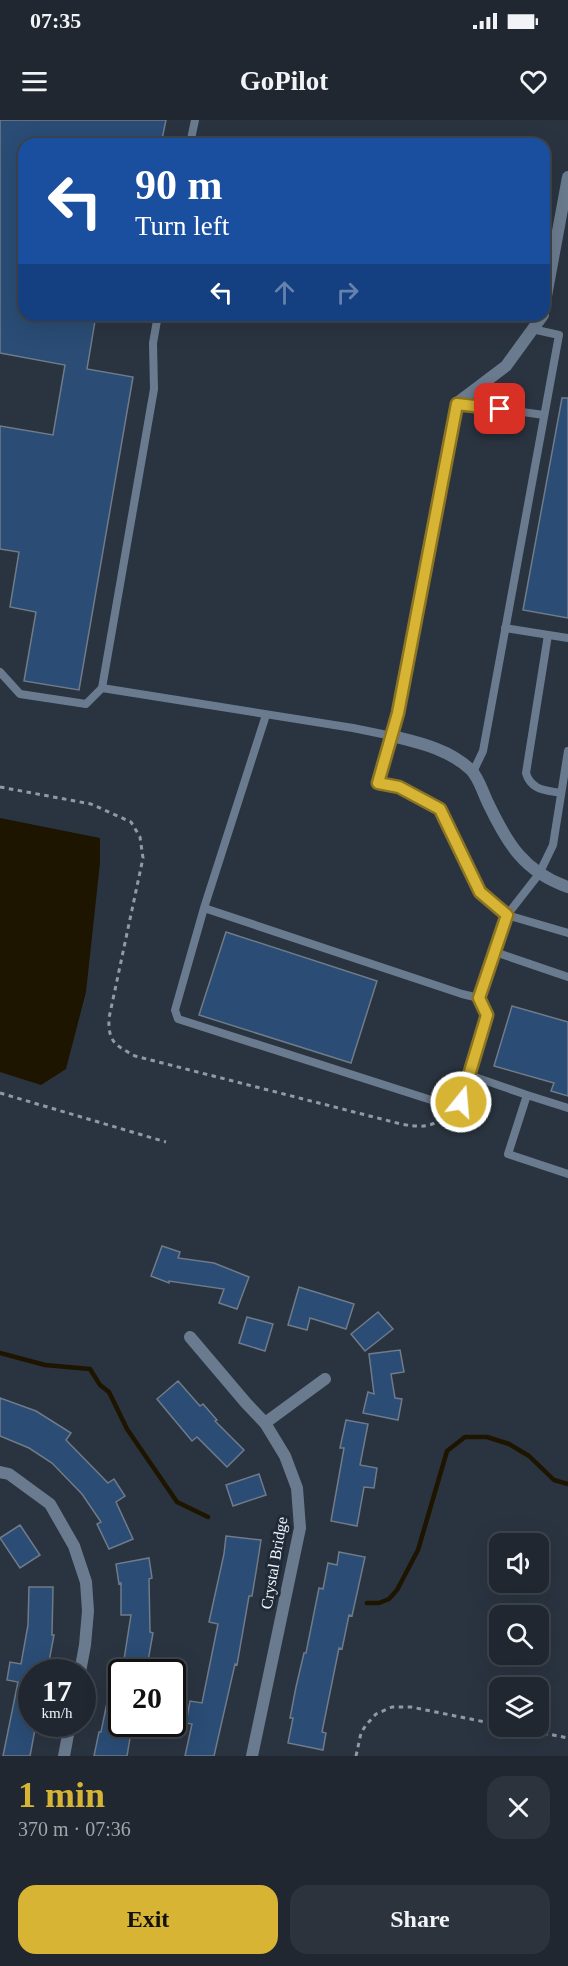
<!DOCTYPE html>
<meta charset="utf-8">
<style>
body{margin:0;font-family:"Times New Roman",serif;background:#2d333c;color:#f1f3f6;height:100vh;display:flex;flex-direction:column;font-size:22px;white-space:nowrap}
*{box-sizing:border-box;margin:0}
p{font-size:20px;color:#a2a5ab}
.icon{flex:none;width:33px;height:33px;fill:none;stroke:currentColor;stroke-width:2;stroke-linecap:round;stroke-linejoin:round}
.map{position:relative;height:1636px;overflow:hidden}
.sheet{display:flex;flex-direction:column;background:#202730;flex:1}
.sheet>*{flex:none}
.top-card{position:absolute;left:18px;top:18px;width:532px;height:183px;border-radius:18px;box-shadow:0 6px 24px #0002,0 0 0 2px #3d444c;background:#1a4fa0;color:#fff;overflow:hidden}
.controls{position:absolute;left:489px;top:1413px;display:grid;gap:12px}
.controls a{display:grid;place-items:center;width:60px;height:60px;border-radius:12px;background:#202730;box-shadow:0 6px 24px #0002,0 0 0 2px #3d444c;font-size:30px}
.speed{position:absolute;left:18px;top:1539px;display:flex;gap:12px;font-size:30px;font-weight:700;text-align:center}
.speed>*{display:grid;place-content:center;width:78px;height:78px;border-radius:50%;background:#202730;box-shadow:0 6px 24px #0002,0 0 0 2px #3d444c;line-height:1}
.speed small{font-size:15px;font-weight:400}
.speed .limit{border:3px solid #111;border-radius:9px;background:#fff;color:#111}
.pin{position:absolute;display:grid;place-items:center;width:51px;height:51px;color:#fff;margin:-26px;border-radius:12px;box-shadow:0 3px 9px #0006}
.me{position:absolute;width:66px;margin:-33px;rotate:17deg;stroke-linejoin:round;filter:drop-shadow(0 0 4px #0008)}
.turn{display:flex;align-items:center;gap:21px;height:126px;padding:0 18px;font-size:27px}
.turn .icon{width:78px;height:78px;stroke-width:2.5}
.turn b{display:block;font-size:42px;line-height:51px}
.lanes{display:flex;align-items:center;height:57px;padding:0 18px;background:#0003;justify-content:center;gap:30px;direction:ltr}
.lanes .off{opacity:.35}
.round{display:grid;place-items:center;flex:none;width:63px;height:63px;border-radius:18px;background:#2d333c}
.headline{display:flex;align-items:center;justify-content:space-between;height:102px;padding:0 18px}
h1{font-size:36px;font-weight:700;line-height:45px;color:#d7b434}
.cta{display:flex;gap:12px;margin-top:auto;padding:12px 18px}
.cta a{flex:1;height:69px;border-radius:18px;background:#d7b434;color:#111;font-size:24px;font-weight:700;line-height:69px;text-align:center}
.cta a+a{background:#2d333c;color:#f1f3f6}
.status{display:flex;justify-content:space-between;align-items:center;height:42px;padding:0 30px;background:#202730;direction:ltr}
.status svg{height:16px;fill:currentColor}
header{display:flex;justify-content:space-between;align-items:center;height:78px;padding:0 18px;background:#202730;font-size:27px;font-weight:700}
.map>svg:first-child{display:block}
.water{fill:#1e1500}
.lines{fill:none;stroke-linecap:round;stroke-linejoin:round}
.stream{stroke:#1e1500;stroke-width:4.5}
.building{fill:#2a4c75;stroke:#707b89;stroke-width:1.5}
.path{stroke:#9299a3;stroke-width:3;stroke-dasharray:4.5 4.5;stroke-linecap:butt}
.lane{stroke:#6b7b8f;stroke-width:8}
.street{stroke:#6b7b8f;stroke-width:12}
.route-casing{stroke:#8c7522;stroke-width:15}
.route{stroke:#d7b434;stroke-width:10}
.labels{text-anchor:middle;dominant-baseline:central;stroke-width:6;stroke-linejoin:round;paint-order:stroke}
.street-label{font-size:16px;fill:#eff5fd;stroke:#202a36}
</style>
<div class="status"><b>07:35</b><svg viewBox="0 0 49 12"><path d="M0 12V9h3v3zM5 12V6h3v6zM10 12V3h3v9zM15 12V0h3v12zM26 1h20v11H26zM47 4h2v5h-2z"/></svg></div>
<header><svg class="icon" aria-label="menu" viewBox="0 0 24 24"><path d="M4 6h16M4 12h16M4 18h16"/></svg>GoPilot<svg class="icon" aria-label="heart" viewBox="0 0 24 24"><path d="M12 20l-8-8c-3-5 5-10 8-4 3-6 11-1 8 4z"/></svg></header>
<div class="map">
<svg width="568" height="1636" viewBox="0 0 568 1636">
<rect width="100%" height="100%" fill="#2a3440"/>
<path class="water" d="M0 698 100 718V743L86 872 66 949 41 965 0 952Z"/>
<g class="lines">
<path class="stream" d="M0 1233 45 1245 90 1249 100 1265 109 1272 127 1309 177 1382 208 1397
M367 1483H379L389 1479 397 1470 418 1430 447 1331 465 1317H487L509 1324 529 1336 554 1360 568 1364"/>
</g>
<path class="building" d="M0 0H166L161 24H24V195H96L87 249 133 257 79 570 24 561 36 492 10 487 19 432 0 429V306L53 315 65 245 0 233Z
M562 278H568V498L523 490Z
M226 812 377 861 351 943 199 895Z
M512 886 568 902V976L551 971 554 963 494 946Z
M162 1126 180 1132 178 1138 214 1143 249 1157 237 1189 219 1183 224 1169 169 1161V1163L151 1156Z
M299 1167 354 1184 346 1209 310 1198 307 1210 288 1205Z
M378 1192 393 1209 365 1231 351 1214Z
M247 1197 273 1204 265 1231 239 1223Z
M400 1230 404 1252 391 1254 395 1278 402 1279 398 1300 363 1293 368 1272 374 1274 369 1234Z
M178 1261 200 1286 203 1284 217 1300 215 1301 244 1330 227 1347 197 1317 192 1321 157 1279Z
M0 1278 36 1291 71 1313 66 1320 108 1363 114 1359 125 1376 116 1382 133 1419 109 1429 97 1404 101 1402 82 1374 52 1343 29 1328 0 1316Z
M346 1300 368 1304 360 1345 377 1348 374 1368 364 1367 357 1406 331 1401 344 1328H340Z
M259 1354 266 1375 233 1386 226 1365Z
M20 1405 40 1435 20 1448 0 1418Z
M226 1416 261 1420 257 1446 252 1476H249L237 1545 235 1544 214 1636H185L192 1604 186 1603 190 1581 202 1583 218 1504 209 1502 224 1434Z
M339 1432 365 1437 352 1496 349 1495 342 1529 339 1528 322 1612 326 1613 323 1630 288 1623 293 1598H290L296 1567 304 1533H306L319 1468 323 1469 328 1443 337 1445Z
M149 1438 152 1458 149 1459 150 1512 153 1513 148 1541 140 1539 137 1552H122V1604H129L126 1617 130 1618 127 1636H94L99 1612H101L116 1539H122V1552L131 1495H121V1463L119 1464 116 1444Z
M29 1467H53L52 1515H54L47 1552H32V1604H36L30 1636H3L18 1562 7 1560 10 1542 21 1544 28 1505Z"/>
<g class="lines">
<path class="path" d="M0 667 91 684 131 702 140 717 143 738 109 898C108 922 115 925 135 936L401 1004C419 1007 432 1009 445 995
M0 973 166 1022
M508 1606 568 1618
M356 1636 361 1613 366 1605 376 1594 392 1587H411L500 1605"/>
<path class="lane" d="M190 24 195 0
M158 195 153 223 154 269 102 568 353 608 392 616 378 663 399 667 440 689 480 772 507 795 479 878 462 874 204 788 266 595
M457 283 544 295
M505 508 568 518
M548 515 526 653C531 670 545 670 560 673
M0 552 20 574 86 584 102 568
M568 631 553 725 539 754 507 795 568 813
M473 652 483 631 559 215 532 209
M204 788 175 890 178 899 450 986 461 982 487 895 479 878
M495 832 568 857
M469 955 527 975 508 1034 568 1054
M527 975 568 988"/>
<path class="street" d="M544 187 568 57
M543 195 506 246 457 283 398 593 392 616C420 623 449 629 471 650 479 658 483 673 488 683 507 723 524 752 568 767
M190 1217 246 1283 265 1303 285 1336 297 1368 300 1408 252 1636
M265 1303 325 1259
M0 1352 9 1354 50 1384 74 1426 86 1462 88 1491 85 1525 80 1552
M64 1636 70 1604"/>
</g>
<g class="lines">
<g class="route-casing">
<path id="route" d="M461 982 487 895 479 878 507 795 480 772 440 689 399 667 378 663 398 593 457 284 500 289"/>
</g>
<use href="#route" class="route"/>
</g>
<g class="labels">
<g class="street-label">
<text transform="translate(274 1443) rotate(-80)">Crystal Bridge</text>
</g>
</g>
</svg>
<div class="controls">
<a><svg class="icon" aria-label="sound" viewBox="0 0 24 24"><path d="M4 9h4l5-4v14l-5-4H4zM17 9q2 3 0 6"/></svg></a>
<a><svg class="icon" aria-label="search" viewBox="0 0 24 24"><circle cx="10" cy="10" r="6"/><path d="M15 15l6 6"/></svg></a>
<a><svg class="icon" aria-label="layers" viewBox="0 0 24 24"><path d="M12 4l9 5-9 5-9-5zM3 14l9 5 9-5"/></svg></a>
</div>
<div class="speed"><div>17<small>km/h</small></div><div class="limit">20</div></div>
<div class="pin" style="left:500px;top:289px;background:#d93025"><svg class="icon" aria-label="arrive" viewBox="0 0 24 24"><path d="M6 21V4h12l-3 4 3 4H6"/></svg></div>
<svg class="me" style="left:461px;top:982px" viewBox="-20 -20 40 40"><circle r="17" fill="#d7b434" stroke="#fff" stroke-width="3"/><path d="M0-11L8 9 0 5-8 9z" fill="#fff"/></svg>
<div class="top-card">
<div class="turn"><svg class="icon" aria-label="left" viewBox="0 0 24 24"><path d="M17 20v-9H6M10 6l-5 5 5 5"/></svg><div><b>90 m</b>Turn left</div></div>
<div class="lanes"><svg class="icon" aria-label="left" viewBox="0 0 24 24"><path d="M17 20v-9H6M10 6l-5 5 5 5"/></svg><svg class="icon off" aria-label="ahead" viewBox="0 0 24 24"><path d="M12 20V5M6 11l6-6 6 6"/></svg><svg class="icon off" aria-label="right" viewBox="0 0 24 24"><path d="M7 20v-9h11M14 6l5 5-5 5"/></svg></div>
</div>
</div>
<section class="sheet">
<div class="headline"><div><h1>1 min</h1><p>370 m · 07:36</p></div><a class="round"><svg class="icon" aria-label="close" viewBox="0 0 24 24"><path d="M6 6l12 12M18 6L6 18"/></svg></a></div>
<div class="cta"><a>Exit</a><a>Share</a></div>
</section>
